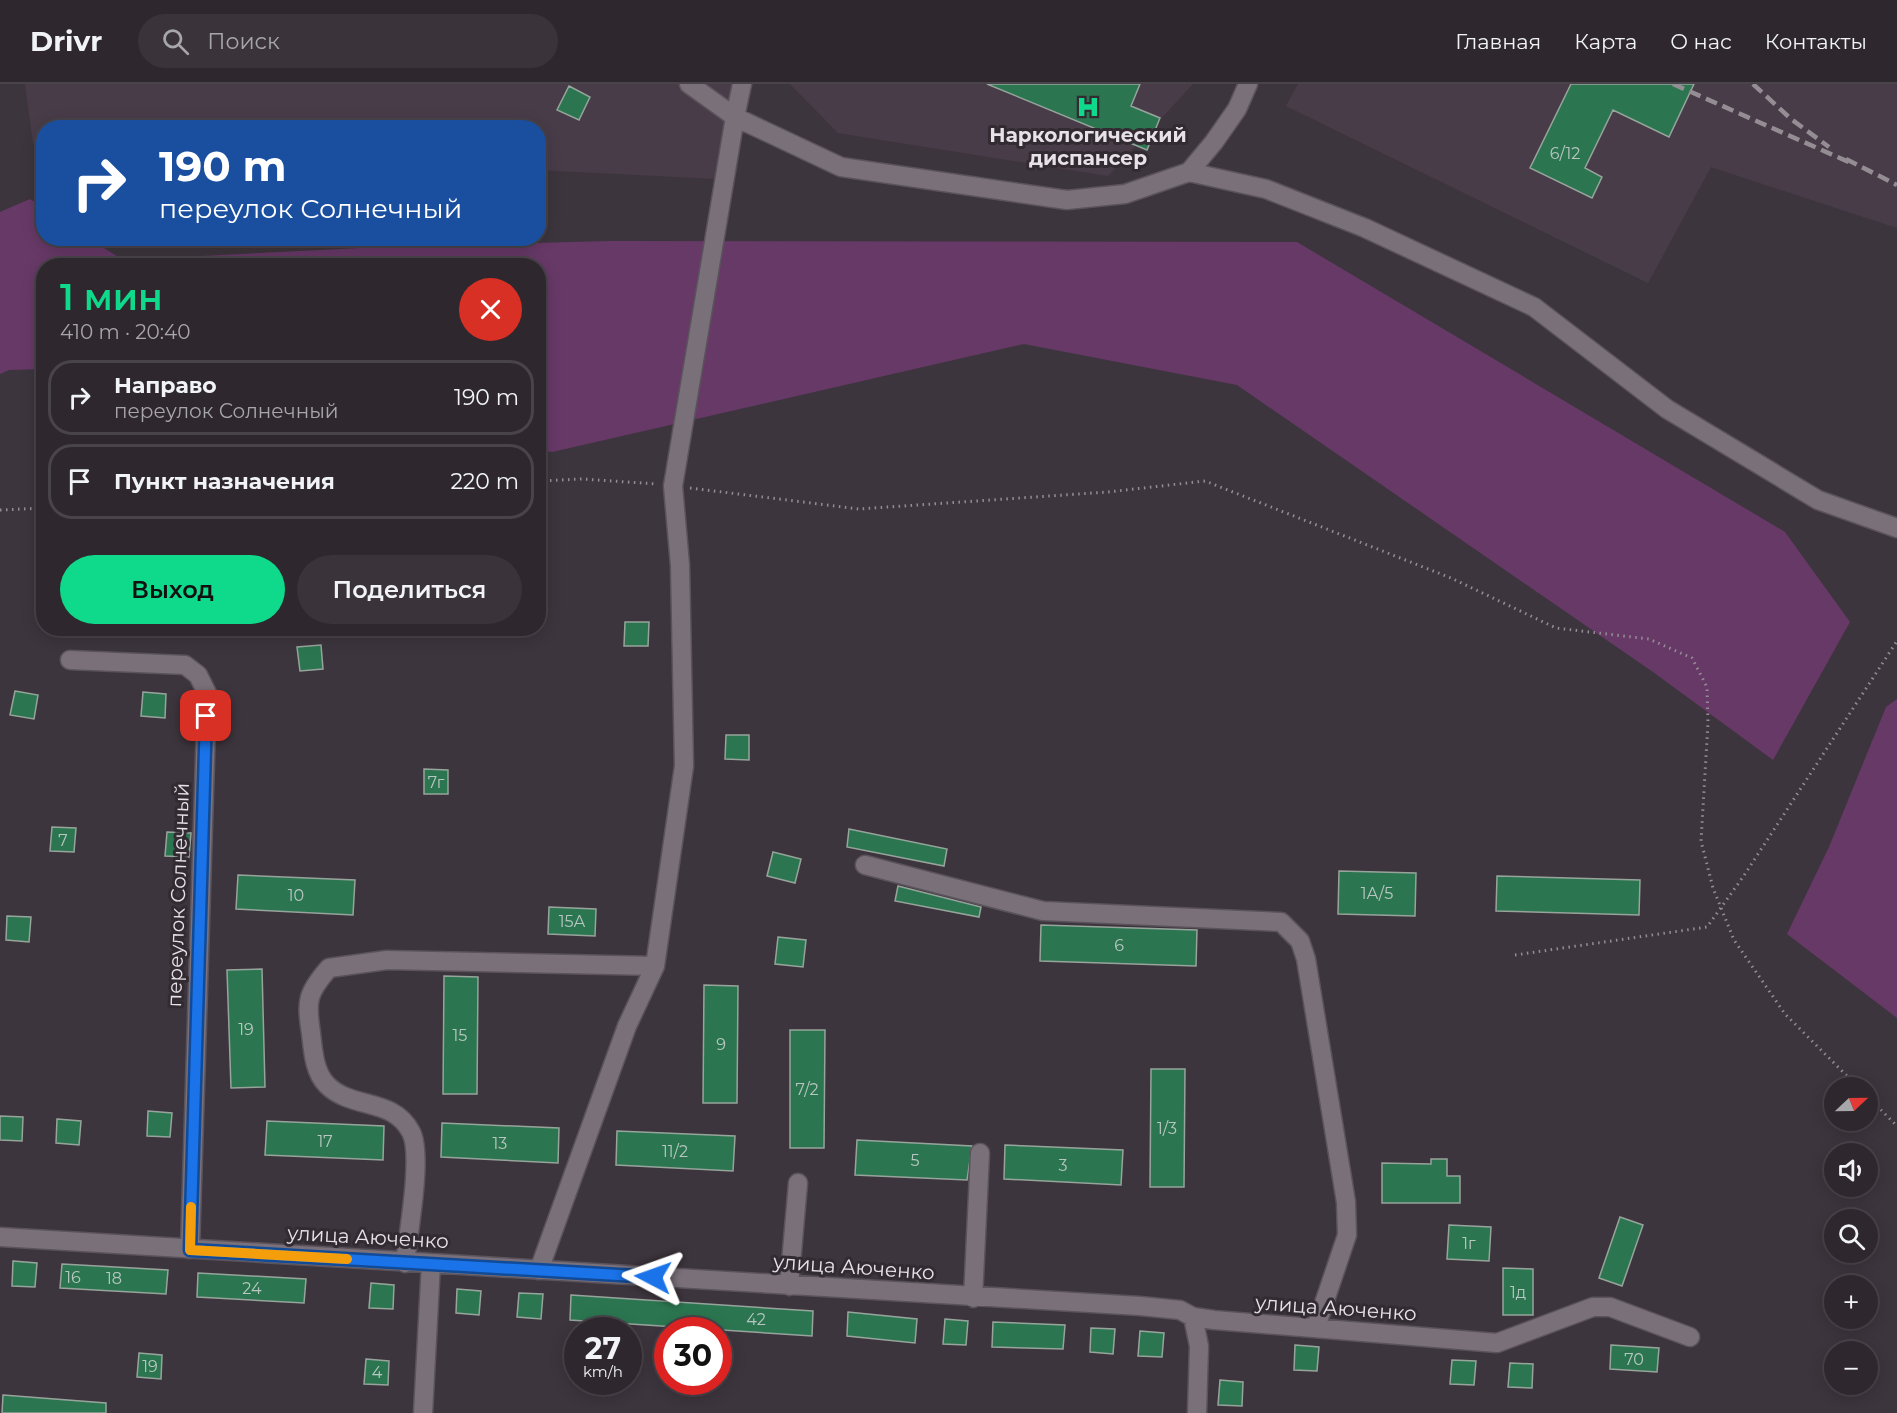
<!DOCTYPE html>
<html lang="ru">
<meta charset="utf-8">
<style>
body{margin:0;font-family:Montserrat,sans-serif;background:#3a343a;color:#f1f3f6;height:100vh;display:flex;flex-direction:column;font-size:22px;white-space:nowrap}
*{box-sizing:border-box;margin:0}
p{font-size:20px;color:#a7a6aa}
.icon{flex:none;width:33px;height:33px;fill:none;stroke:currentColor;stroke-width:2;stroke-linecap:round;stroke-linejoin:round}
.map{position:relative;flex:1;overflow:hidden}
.panel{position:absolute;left:36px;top:174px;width:510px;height:378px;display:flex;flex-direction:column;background:#2e282e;border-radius:24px;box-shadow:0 3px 15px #0003,0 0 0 2px #49444a}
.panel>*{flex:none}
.guide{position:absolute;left:36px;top:36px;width:510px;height:126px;border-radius:24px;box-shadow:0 3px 15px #0003,0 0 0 2px #49444a;background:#1a4fa0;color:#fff;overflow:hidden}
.needle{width:39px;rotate:68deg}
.buttons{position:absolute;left:1824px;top:993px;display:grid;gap:12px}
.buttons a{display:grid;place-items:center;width:54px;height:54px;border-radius:50%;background:#2e282e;box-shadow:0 3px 15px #0003,0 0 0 2px #49444a;font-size:30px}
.speed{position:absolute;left:564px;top:1233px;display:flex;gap:12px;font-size:30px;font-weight:700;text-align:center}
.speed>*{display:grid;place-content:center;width:78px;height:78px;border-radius:50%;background:#2e282e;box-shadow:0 3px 15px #0003,0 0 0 2px #49444a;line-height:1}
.speed small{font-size:15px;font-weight:400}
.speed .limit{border:9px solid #d22;background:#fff;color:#111}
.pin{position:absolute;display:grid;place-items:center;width:51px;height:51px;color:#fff;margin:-26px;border-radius:12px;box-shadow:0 3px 9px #0006}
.me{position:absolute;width:66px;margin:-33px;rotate:274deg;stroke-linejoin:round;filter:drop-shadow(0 0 4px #0008)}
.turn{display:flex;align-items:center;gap:21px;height:126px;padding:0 24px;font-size:27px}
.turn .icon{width:78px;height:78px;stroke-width:2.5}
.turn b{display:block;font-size:42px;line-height:51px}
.round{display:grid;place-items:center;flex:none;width:63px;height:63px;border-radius:32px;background:#3a343a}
.headline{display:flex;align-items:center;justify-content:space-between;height:102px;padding:0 24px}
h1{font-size:36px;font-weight:600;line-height:45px;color:#0fd98a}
.button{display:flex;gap:12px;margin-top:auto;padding:12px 24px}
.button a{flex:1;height:69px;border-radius:36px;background:#0fd98a;color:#111;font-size:24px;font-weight:600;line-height:69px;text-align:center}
.button a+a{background:#3a343a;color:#f1f3f6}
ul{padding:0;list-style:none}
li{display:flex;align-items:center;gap:18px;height:75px;margin:0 12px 9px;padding:0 12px;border:3px solid #49444a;border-radius:24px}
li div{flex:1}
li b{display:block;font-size:22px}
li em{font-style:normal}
header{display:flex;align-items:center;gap:36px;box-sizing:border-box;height:84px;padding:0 30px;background:#2e282e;border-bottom:2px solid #49444a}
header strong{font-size:28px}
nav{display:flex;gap:33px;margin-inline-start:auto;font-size:21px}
.search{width:420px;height:54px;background:#3a343a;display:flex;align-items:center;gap:15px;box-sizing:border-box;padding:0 21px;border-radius:33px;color:#a7a6aa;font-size:22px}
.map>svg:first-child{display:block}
.built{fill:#493c49}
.green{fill:#673967}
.building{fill:#2b7650;stroke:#97a49c;stroke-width:1.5}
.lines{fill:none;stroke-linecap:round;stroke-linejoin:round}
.minor-casing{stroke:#5b535b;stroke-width:21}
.path{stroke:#948d94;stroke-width:3;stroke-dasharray:1.5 4.5;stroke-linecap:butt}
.minor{stroke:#7a707a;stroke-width:18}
.rail{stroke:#948e94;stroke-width:4.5;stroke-dasharray:12 6;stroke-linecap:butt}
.route-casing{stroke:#114b97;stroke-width:15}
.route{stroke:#1a73e8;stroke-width:10}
.slow{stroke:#f59e0b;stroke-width:10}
.labels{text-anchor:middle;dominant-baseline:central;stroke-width:6;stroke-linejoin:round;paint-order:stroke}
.number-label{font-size:16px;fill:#b8c7c1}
.poi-label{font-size:20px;font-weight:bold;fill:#e7e2e7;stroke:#332b32}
.street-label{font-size:20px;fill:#e7e2e7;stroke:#332b32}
</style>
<header>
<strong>Drivr</strong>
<div class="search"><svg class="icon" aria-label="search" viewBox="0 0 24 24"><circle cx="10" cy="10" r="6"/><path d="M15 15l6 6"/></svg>Поиск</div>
<nav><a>Главная</a><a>Карта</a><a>О нас</a><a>Контакты</a></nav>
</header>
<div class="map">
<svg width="1897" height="1329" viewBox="0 0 1897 1329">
<rect width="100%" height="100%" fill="#3d353d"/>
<path class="built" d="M25 0H739L717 95 539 86 538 44H44L43 59H33Z
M790 0H1193L1108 92 838 49Z
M1298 0H1897V144L1711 83 1648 199 1286 22Z"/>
<path class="green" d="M30 115 43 124 44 154 90 155 123 176 360 164 610 157 1297 158 1785 448 1850 538 1773 676 1653 588 1237 301 1024 260 552 368 539 366 538 182H44L43 285 9 286 0 290V128Z
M1897 615V934L1787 850 1829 763 1886 623Z"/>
<path class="building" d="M987 0H1140L1131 22 1160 34 1147 66Z
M1571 0H1694L1669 53 1613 26 1585 84 1602 93 1592 114 1530 84Z
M569 2 590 13 579 36 557 26Z
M625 538H649L648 562H624Z
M321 561 323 585 300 587 297 563Z
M15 607 38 611 34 635 10 631Z
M143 608 166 610 165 634 141 632Z
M726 651H749V676L725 675Z
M424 685 448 686V710H424Z
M52 743 76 744 74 768 50 767Z
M849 745 947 765 944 782 847 763Z
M167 748 191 749 189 773 165 772Z
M773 768 801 775 795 799 767 792Z
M1339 787 1416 789 1415 832 1338 830Z
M238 791 355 796 353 831 236 825Z
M1497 792 1640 796 1639 831 1496 827Z
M898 802 981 823 979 833 895 817Z
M549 823 596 825 595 852 548 850Z
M7 832 31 833 29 858 6 856Z
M1041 841 1197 846 1196 882 1040 877Z
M778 853 806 856 803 883 775 880Z
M262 885 265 1003 231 1004 227 886Z
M444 892 478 893 477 1010H443Z
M704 901 738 902 737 1019H703Z
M790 946H825L824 1064H790Z
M1151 985H1185L1184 1103H1150Z
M148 1027 172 1029 170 1053 147 1052Z
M0 1032 23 1033 22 1057 0 1056Z
M57 1035 81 1037 79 1061 56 1059Z
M267 1037 384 1042 383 1076 265 1071Z
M442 1039 559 1044 558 1079 441 1073Z
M617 1047 735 1052 733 1087 616 1081Z
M857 1056 972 1062 967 1096 855 1091Z
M1005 1061 1123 1066 1121 1101 1004 1095Z
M1431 1075H1447V1092H1460V1119H1382V1079L1431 1080Z
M1620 1133 1643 1141 1622 1202 1599 1194Z
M1449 1141 1491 1143 1489 1177 1447 1175Z
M13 1177 37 1179 35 1203 12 1202Z
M62 1180 168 1186 166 1210 60 1204Z
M1503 1184 1533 1185V1231H1503Z
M198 1189 306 1195 304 1219 197 1213Z
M371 1199 394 1201 393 1225 369 1224Z
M457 1205 481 1207 479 1231 456 1229Z
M519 1209 543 1210 541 1235 517 1233Z
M571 1211 813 1227 812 1252 570 1236Z
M848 1228 917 1235 915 1259 847 1252Z
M945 1235 968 1237 966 1261 943 1260Z
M993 1238 1065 1241 1063 1265 992 1263Z
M1091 1244 1115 1245 1113 1270 1090 1268Z
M1140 1247 1164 1249 1162 1273 1138 1272Z
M1295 1261 1319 1263 1317 1287 1294 1286Z
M1611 1261 1659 1264 1657 1288 1610 1285Z
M139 1269 162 1271 161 1295 137 1293Z
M366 1275 389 1277 388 1301 364 1300Z
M1452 1276 1476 1277 1474 1301 1450 1300Z
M1510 1279 1533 1280 1532 1304 1508 1303Z
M1220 1296 1243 1298 1242 1322 1218 1321Z
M3 1311 106 1319V1329H2Z"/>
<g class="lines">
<g class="minor-casing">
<path id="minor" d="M742 0 735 33 841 83 1067 116 1125 110 1189 88 1214 58 1237 25 1248 0
M1189 88 1266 105 1365 144 1534 223 1667 325 1818 416 1897 444
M70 576 185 581 198 591 207 609 190 1165
M865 781 1043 827 1281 838 1300 857 1306 875 1346 1118 1347 1151 1316 1243
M0 1153 1140 1222 1180 1226 1193 1233 1214 1236 1497 1259 1593 1223H1610L1690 1253
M405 1179C408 1150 423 1071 411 1048 393 1013 352 1026 327 1001 314 988 313 966 311 949 306 917 307 909 329 884L387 876 655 882
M539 1186 627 942 655 882 684 682 680 481 673 402 735 33 689 0
M789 1202 798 1099
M973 1214 980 1069
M1193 1233 1199 1262 1197 1329
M423 1329 431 1179"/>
</g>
<path class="path" d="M538 397 582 395 657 400
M690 404 859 425 1108 408 1205 397 1451 494 1556 544 1649 555 1692 574 1707 603 1708 639 1701 757 1713 804 1734 856 1785 930 1859 1004
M0 426 44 424
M1515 871 1707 843 1743 793 1897 557
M1868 1013 1897 1042"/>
<use href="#minor" class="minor"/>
<path class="rail" d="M1673 0 1851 79
M1753 0 1791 35 1829 63
M1846 75 1897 101"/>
</g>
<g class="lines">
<g class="route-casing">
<path id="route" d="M206 632 190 1166 653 1193"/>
</g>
<use href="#route" class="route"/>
<path class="slow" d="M191 1123 190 1166 347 1175"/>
</g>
<defs>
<g id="hospital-bare" transform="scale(1.8)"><path d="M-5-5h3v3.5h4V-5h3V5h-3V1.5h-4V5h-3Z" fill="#0fd98a" stroke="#332b32" stroke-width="2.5" paint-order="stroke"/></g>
</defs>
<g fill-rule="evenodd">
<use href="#hospital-bare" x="1088" y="23"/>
</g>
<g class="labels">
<g class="number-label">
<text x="1565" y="69">6/12</text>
<text x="436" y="698">7г</text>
<text x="63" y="756">7</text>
<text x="1377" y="809">1А/5</text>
<text x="296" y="811">10</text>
<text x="572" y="837">15А</text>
<text x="1119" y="861">6</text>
<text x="246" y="945">19</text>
<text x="460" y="951">15</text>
<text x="721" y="960">9</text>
<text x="807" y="1005">7/2</text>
<text x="1167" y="1044">1/3</text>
<text x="325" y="1057">17</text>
<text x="500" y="1059">13</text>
<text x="675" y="1067">11/2</text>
<text x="915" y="1076">5</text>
<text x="1063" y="1081">3</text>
<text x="1469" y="1159">1г</text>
<text x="73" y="1193">16</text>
<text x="114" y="1194">18</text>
<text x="252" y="1204">24</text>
<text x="1518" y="1208">1д</text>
<text x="756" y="1235">42</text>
<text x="1634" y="1275">70</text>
<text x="150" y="1282">19</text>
<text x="377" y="1288">4</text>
</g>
<g class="poi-label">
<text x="1088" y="51">Наркологический<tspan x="1088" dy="23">диспансер</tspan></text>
</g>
<g class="street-label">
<text transform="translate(178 811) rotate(-88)">переулок Солнечный</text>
<text transform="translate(368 1153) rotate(3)">улица Аюченко</text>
<text transform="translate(854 1183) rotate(4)">улица Аюченко</text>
<text transform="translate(1336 1224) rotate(4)">улица Аюченко</text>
</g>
</g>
</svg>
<div class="buttons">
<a><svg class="needle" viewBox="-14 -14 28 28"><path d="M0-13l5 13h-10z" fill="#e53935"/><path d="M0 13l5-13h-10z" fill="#a7a6aa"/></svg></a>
<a><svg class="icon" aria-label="sound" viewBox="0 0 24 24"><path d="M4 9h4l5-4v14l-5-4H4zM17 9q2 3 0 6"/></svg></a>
<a><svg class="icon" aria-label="search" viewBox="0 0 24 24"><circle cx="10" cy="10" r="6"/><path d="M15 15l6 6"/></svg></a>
<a>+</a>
<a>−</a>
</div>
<div class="speed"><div>27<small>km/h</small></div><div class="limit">30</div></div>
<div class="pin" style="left:206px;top:632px;background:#d93025"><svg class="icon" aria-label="arrive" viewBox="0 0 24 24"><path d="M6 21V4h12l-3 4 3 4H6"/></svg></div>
<svg class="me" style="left:653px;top:1193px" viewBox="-20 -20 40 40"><path d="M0-17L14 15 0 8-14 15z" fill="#1a73e8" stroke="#fff" stroke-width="4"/></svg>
<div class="guide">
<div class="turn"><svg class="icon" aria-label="right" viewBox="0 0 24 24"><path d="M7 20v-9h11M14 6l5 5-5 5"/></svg><div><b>190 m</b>переулок Солнечный</div></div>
</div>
<section class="panel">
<div class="headline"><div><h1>1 мин</h1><p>410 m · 20:40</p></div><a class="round" style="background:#d93025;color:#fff"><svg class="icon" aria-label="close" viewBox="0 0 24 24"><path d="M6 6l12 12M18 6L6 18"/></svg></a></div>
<ul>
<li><svg class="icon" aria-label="right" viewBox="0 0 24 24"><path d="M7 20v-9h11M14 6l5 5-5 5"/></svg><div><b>Направо</b><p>переулок Солнечный</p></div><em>190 m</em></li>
<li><svg class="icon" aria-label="arrive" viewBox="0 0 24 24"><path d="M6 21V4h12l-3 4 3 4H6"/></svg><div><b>Пункт назначения</b></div><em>220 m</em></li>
</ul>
<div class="button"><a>Выход</a><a>Поделиться</a></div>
</section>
</div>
